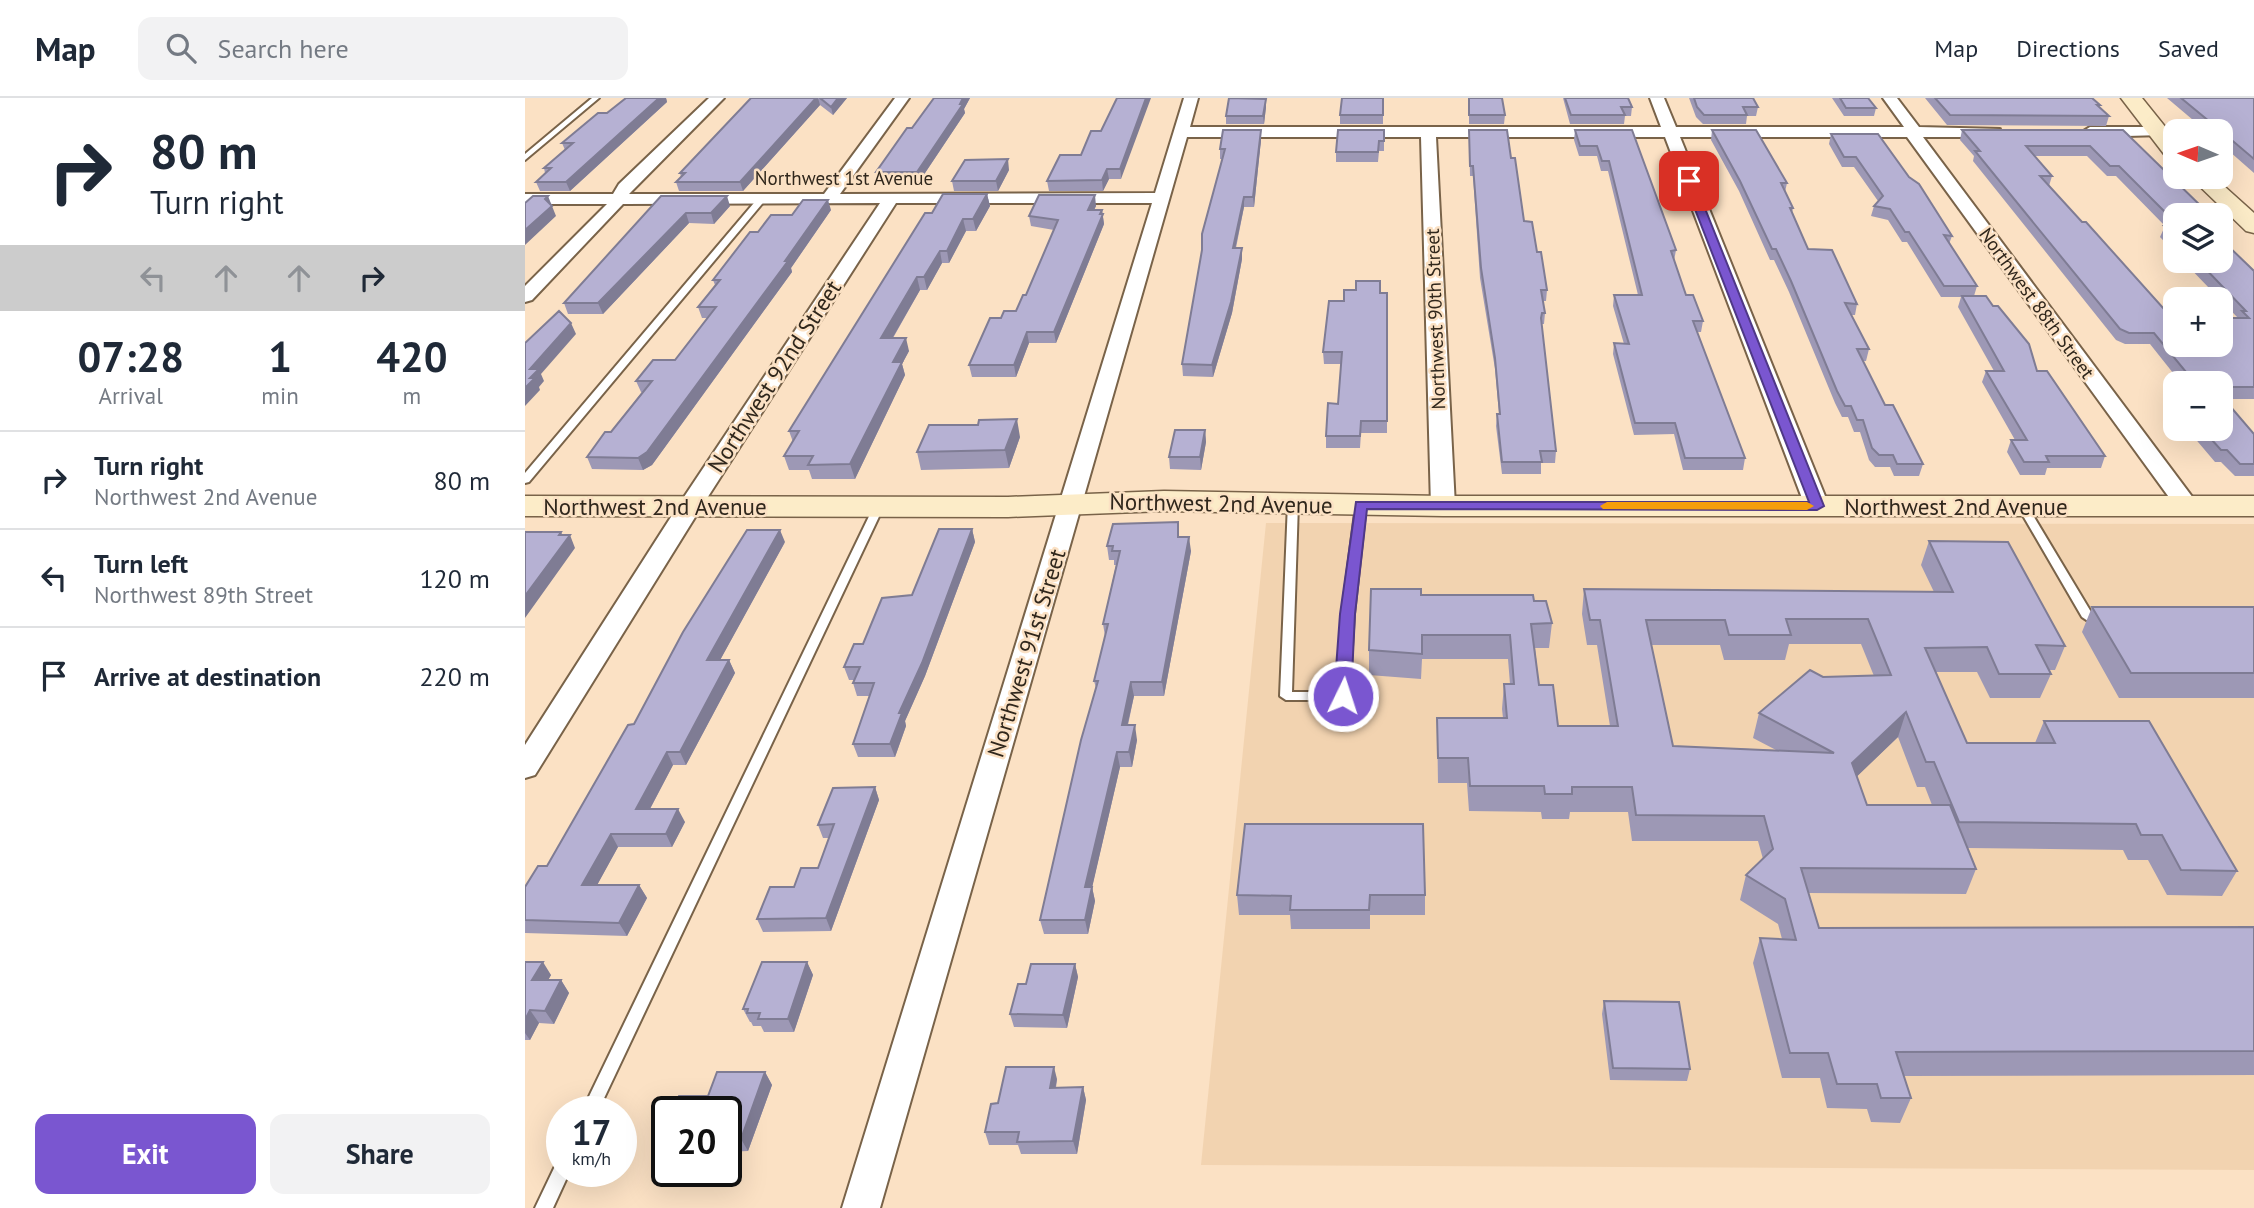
<!DOCTYPE html>
<meta charset="utf-8">
<style>
body{margin:0;font-family:"PT Sans",sans-serif;background:#f2f2f3;color:#1f2937;height:100vh;display:flex;flex-direction:column;font-size:26px;white-space:nowrap}
*{box-sizing:border-box;margin:0}
p{font-size:23px;color:#747a83}
.icon{flex:none;width:38px;height:38px;fill:none;stroke:currentColor;stroke-width:2;stroke-linecap:round;stroke-linejoin:round}
.map{position:relative;flex:1;overflow:hidden}
.side{display:flex;flex-direction:column;background:#fff;width:525px}
.side>*{flex:none}
.banner{background:#fff;color:#1f2937;overflow:hidden}
.needle{width:46px;rotate:272deg}
.controls{position:absolute;left:1638px;top:21px;display:grid;gap:14px}
.controls a{display:grid;place-items:center;width:70px;height:70px;border-radius:14px;background:#fff;box-shadow:0 7px 28px #0002;font-size:35px}
.speed{position:absolute;left:21px;top:998px;display:flex;gap:14px;font-size:35px;font-weight:700;text-align:center}
.speed>*{display:grid;place-content:center;width:91px;height:91px;border-radius:50%;background:#fff;box-shadow:0 7px 28px #0002;line-height:1}
.speed small{font-size:18px;font-weight:400}
.speed .limit{border:4px solid #111;border-radius:10px;background:#fff;color:#111}
.pin{position:absolute;display:grid;place-items:center;width:60px;height:60px;color:#fff;margin:-30px;border-radius:14px;box-shadow:0 4px 10px #0006}
.me{position:absolute;width:77px;margin:-38px;rotate:4deg;stroke-linejoin:round;filter:drop-shadow(0 0 5px #0008)}
.turn{display:flex;align-items:center;gap:24px;height:147px;padding:0 35px;font-size:32px}
.turn .icon{width:91px;height:91px;stroke-width:2.5}
.turn b{display:block;font-size:49px;line-height:60px}
.lanes{display:flex;align-items:center;height:66px;padding:0 35px;background:#0003;justify-content:center;gap:35px;direction:ltr}
.lanes .off{opacity:.35}
.eta{display:flex;justify-content:space-evenly;align-items:center;height:119px;text-align:center}
.eta b{font-size:42px;font-weight:700;line-height:49px}
.cta{display:flex;gap:14px;margin-top:auto;padding:14px 35px}
.cta a{flex:1;height:80px;border-radius:14px;background:#7a56d0;color:#fff;font-size:28px;font-weight:700;line-height:80px;text-align:center}
.cta a+a{background:#f2f2f3;color:#1f2937}
ul{padding:0;list-style:none}
li{display:flex;align-items:center;gap:21px;height:98px;padding:0 35px;border-top:2px solid #e0e1e3}
li div{flex:1}
li b{display:block;font-size:26px}
li em{font-style:normal}
header{display:flex;align-items:center;gap:42px;box-sizing:border-box;height:98px;padding:0 35px;background:#fff;border-bottom:2px solid #e0e1e3}
header strong{font-size:33px}
nav{display:flex;gap:38px;margin-inline-start:auto;font-size:24px}
.search{width:490px;height:63px;background:#f2f2f3;display:flex;align-items:center;gap:18px;box-sizing:border-box;padding:0 24px;border-radius:14px;color:#747a83;font-size:26px}
main{display:flex;flex:1;min-height:0}
.map>svg:first-child{display:block}
.built{fill:#f2d3b0}
.lines{fill:none;stroke-linecap:round;stroke-linejoin:round}
.lane-casing{stroke:#796349;stroke-width:4}
.street-casing{stroke:#796349;stroke-width:4}
.secondary-casing{stroke:#796349;stroke-width:3}
.lane{fill:#fff;fill-rule:evenodd}
.street{fill:#fff;fill-rule:evenodd}
.secondary{fill:#fcecc8;fill-rule:evenodd}
.wall{fill:#9d98b5;fill-rule:evenodd}
.shaded-wall{fill:#7f7c94}
.building{fill:#b6b1d3;stroke:#7f7c94;stroke-width:2;fill-rule:evenodd}
.route{fill:#7a56d0;stroke:#4f3887;stroke-width:2}
.slow{fill:#f59e0b}
.labels{text-anchor:middle;dominant-baseline:central;stroke-width:5;stroke-linejoin:round;paint-order:stroke}
.far-street-label{font-size:19px;fill:#30271c;stroke:#fbe1c4}
.street-label{font-size:23px;fill:#30271c;stroke:#fbe1c4}
</style>
<header>
<strong>Map</strong>
<div class="search"><svg class="icon" aria-label="search" viewBox="0 0 24 24"><circle cx="10" cy="10" r="6"/><path d="M15 15l6 6"/></svg>Search here</div>
<nav><a>Map</a><a>Directions</a><a>Saved</a></nav>
</header>
<main>
<section class="side">
<div class="banner">
<div class="turn"><svg class="icon" aria-label="right" viewBox="0 0 24 24"><path d="M7 20v-9h11M14 6l5 5-5 5"/></svg><div><b>80 m</b>Turn right</div></div>
<div class="lanes"><svg class="icon off" aria-label="left" viewBox="0 0 24 24"><path d="M17 20v-9H6M10 6l-5 5 5 5"/></svg><svg class="icon off" aria-label="ahead" viewBox="0 0 24 24"><path d="M12 20V5M6 11l6-6 6 6"/></svg><svg class="icon off" aria-label="ahead" viewBox="0 0 24 24"><path d="M12 20V5M6 11l6-6 6 6"/></svg><svg class="icon" aria-label="right" viewBox="0 0 24 24"><path d="M7 20v-9h11M14 6l5 5-5 5"/></svg></div>
</div>
<div class="eta">
<div><b>07:28</b><p>Arrival</p></div>
<div><b>1</b><p>min</p></div>
<div><b>420</b><p>m</p></div>
</div>
<ul>
<li><svg class="icon" aria-label="right" viewBox="0 0 24 24"><path d="M7 20v-9h11M14 6l5 5-5 5"/></svg><div><b>Turn right</b><p>Northwest 2nd Avenue</p></div><em>80 m</em></li>
<li><svg class="icon" aria-label="left" viewBox="0 0 24 24"><path d="M17 20v-9H6M10 6l-5 5 5 5"/></svg><div><b>Turn left</b><p>Northwest 89th Street</p></div><em>120 m</em></li>
<li><svg class="icon" aria-label="arrive" viewBox="0 0 24 24"><path d="M6 21V4h12l-3 4 3 4H6"/></svg><div><b>Arrive at destination</b></div><em>220 m</em></li>
</ul>
<div class="cta"><a>Exit</a><a>Share</a></div>
</section>
<div class="map">
<svg width="1729" height="1110" viewBox="0 0 1729 1110">
<rect width="100%" height="100%" fill="#fbe1c4"/>
<path class="built" d="M741 425 1729 426V1072L676 1067Z"/>
<g class="lines">
<g class="lane-casing">
<path id="lane" d="M67 0H74L0 62V56Z
M234 99 241 101 4 384 0 385V375Z
M768 402 773 405 767 594H812L817 516 831 407 836 404 841 407 829 516 824 598 818 602H761L755 598 763 405Z
M354 405 359 408 73 1013H57L349 408Z
M1498 406 1503 409 1569 519 1567 522 1563 523 1557 519 1493 409Z
M37 1064V1073H45L28 1110H10L31 1066Z"/>
</g>
<g class="street-casing">
<path id="street" d="M184 0H199L104 96H299L370 0H384L315 96 630 95 659 0H673L665 29H1136L1125 0H1139L1151 29H1379L1358 0H1372L1394 29 1475 31V37L1470 39H1398L1674 408 1670 413H1654L1382 39H1155L1304 408 1300 413H1284L1280 408 1140 39H911L930 408 926 413H910L906 408 896 39H662L355 1110H317L627 105H371L177 408 10 677 0 680V647L153 408 355 105 98 106 7 202 0 204V188L82 106H0V96H88L94 86Z
M1633 29 1638 31V37L1565 39 1557 34 1565 29Z"/>
</g>
<g class="secondary-casing">
<path id="secondary" d="M1596 0H1617L1650 41V61L1642 60Z
M1665 79H1689L1729 115V135L1721 133Z
M639 393 918 398H1729V418H918L639 413 483 419 0 418V398L483 399Z"/>
</g>
<use href="#lane" class="lane"/>
<use href="#street" class="street"/>
<use href="#secondary" class="secondary"/>
</g>
<path class="wall" d="M101 0H141L142 4 45 93H15L11 84 20 75 19 70 40 52 37 45 82 15Z
M226 0H322L308 17 295 7 218 93H154L151 84 156 79 155 75Z
M409 0H445L439 11 440 15 394 84 353 83 351 74 387 30Z
M592 0 596 81H584L578 93H524L522 83 556 57 576 33Z
M704 0H740L741 9 739 26H701V18Z
M858 0V26H815V17Z
M944 0 980 17 979 26H944Z
M1038 0H1103L1107 9 1106 18H1100L1099 26H1045Z
M1164 0H1228L1233 9 1231 18H1222L1221 26H1178L1171 19Z
M1307 0H1343L1351 10 1349 18H1319Z
M1400 0H1567L1575 7 1574 9 1584 18 1581 28 1422 27Z
M1642 0H1729V75L1696 46V33H1681Z
M859 32V53H854L853 64H811V54Z
M944 32 986 60 999 123 1012 154 1022 192 1021 203H1018L1020 215 1019 226H1016L1031 353 1030 365H1016V376H977L971 328 972 316H974L970 271 955 180 948 78H945Z
M1050 32H1107L1151 152 1149 163 1161 197 1178 223 1176 234H1172L1220 360 1218 372H1158L1149 336 1109 337 1088 256 1089 245 1099 246 1088 208 1089 197H1113L1083 73H1076L1072 58H1054L1049 42Z
M1187 32 1262 85 1260 94 1268 110 1267 115 1283 151 1332 206 1330 217H1326L1344 251 1341 263H1338L1360 307 1398 366 1394 378H1369L1365 369H1350L1344 362 1335 334H1329L1323 319H1317L1310 305 1264 194 1249 162H1245L1214 93 1186 42Z
M1437 32H1598L1680 112 1678 117H1650V155L1635 139 1640 128 1591 78H1582L1562 58H1509L1527 78 1524 88 1647 220H1713L1658 163H1696L1729 173V301H1696V285H1656L1625 246H1600L1591 242 1448 63 1449 58 1435 42Z
M1306 36 1384 79 1427 138 1424 146 1452 188 1449 198 1512 273 1580 358 1576 370H1522L1520 377H1495L1482 354 1486 342H1490L1457 284 1461 273H1469L1433 209 1436 199H1416L1382 144H1377L1363 122 1346 118 1349 108 1353 103 1329 69H1317L1304 46Z
M736 42 729 109H719L711 150H717V161L707 215 688 279 658 278 657 266 697 61H695V51Z
M484 72 473 93H429L427 83Z
M462 96 465 108 451 133H441L424 165H417L402 192H395L368 240 384 253 377 266 380 277 330 381H287L284 372H264L259 358 268 344 264 333 407 115Z
M136 98 205 108 189 126 164 125 78 216H43L39 205Z
M571 108 569 112H577L579 126 531 245H504L491 279H447L444 267 476 220 491 213 501 197 529 132 506 128 504 118Z
M306 112 266 170 267 174 127 367 118 372 67 371 62 359 86 334 117 294H116L111 283 150 262 182 220H177L173 209 190 187 188 182 233 134 267 117Z
M855 195H862V335H836L835 350H801V338L813 306 816 266H799L798 254 819 203Z
M1662 331H1696L1729 336V378H1710L1696 364H1690Z
M680 332 681 344 676 372 645 371 644 359Z
M495 339 484 370 396 372 392 354Z
M447 431 450 444 400 578 380 623 381 628 370 659H333L328 646 345 598H332L328 585 329 582H324L319 569 338 546 387 497Z
M655 439 666 453 639 598H609L603 627 612 642 607 669H595L567 789 570 803 563 836H519L515 822 571 590 569 583 580 538 578 526 591 467H589V462H584L582 448Z
M1404 443 1540 548 1530 572H1524L1526 576 1515 600H1465L1452 574H1411L1442 645H1510L1519 623 1712 773 1697 798 1642 797 1623 762H1603L1598 752 1443 750 1451 771 1441 796 1283 795 1294 830 1729 829V977L1379 978 1386 1000 1375 1025 1346 1024 1342 1011 1302 1010 1295 980H1257L1228 865 1235 840 1257 841 1253 826 1215 802 1221 777 1238 761 1233 743H1107L1103 714H1045L1044 721H1017L1016 714 944 713 942 685H913L912 620H978L977 611 979 586H985L983 561H897L896 581 844 577V552L896 497 1009 503 1027 525 1024 550H1010L1014 587 1033 628H1085L1072 547H1062L1057 516 1059 491 1409 494 1396 467ZM1264 546H1336L1349 578 1298 579 1234 615 1228 640 1251 652 1148 648 1126 547H1195L1199 562H1260ZM1373 639 1392 689H1400L1407 707H1342L1332 678Z
M260 444 195 562H204L210 575 161 667H148L125 711 160 724 147 749H93L72 787H114L122 800 102 838 0 835V789L22 768 109 626Z
M1567 509H1729V600H1594L1557 534Z
M350 689 354 702 306 833 238 834 232 821 269 789 293 770 304 740H298L293 727Z
M712 797H900V817H845V831H766L765 817H714Z
M0 864 26 877 23 882H36L44 895 29 926 14 925 5 942H0Z
M282 864 288 877 269 934H239L236 928H228L226 924H225L218 911Z
M550 866 553 879 542 930 489 929 485 916 501 886Z
M1079 903 1165 971 1162 983 1085 982 1077 916Z
M240 974 247 987 223 1053 201 1054V1013L183 998Z
M532 981 531 990 558 989 561 1002 552 1056H496L493 1047H464L460 1034 473 1005Z
M142 1028V1050L136 1041Z"/>
<path class="shaded-wall" d="M134 0H141L142 4 45 93 41 84Z
M291 0H293L295 7 218 93 215 84Z
M313 0H322L308 17 306 9Z
M438 0H445L439 11 440 15 394 84 392 74Z
M621 0H626L596 81 595 71Z
M741 1V9L739 26 738 18Z
M736 32V42L729 109 728 99Z
M483 61 484 72 473 93 471 83Z
M582 71 584 81 578 93 577 82Z
M462 96 465 108 451 133 448 121Z
M570 97 571 108 564 122 563 112Z
M23 98 31 118 0 147V132L20 101Z
M202 98 205 108 189 126 186 115Z
M719 99V109L708 161V150Z
M303 102 306 112 266 170 267 174 127 367 118 372 113 360 260 163Z
M577 112 579 126 531 245 529 234Z
M161 115 164 125 78 216 73 205Z
M438 121 441 133 424 165 422 153Z
M717 150V161L707 215 688 279 687 267Z
M415 153 417 165 402 192 399 179Z
M392 179 395 192 360 253 356 240Z
M46 225 51 236 16 276 19 283 14 289 15 292 0 308V290L5 271Z
M502 234 504 245 491 279 489 267Z
M381 240 384 253 377 266 380 277 330 381 325 366 368 264Z
M492 321 495 339 484 370 480 352Z
M680 332 681 344 676 372 675 359Z
M447 431 450 444 400 578 380 623 381 628 370 659 365 646 374 615Z
M255 432 260 444 188 575 182 562Z
M36 434 40 443 45 437 50 450 0 520V498Z
M664 439 666 453 639 598 637 584Z
M204 562 210 575 161 667 155 654Z
M606 584 609 598 599 642 597 627Z
M1381 614 1373 639 1320 690 1327 665Z
M610 627 612 642 607 669 604 654Z
M142 654 148 667 118 724 111 711Z
M592 654 595 669 564 803 560 789Z
M350 689 354 702 306 833 301 820Z
M153 711 160 724 147 749 141 736Z
M86 736 93 749 65 800 57 787Z
M114 787 122 800 102 838 94 825Z
M567 789 570 803 563 836 560 822Z
M18 864 26 877 16 895 7 882Z
M282 864 288 877 269 934 263 921Z
M550 866 553 879 542 930 538 917Z
M36 882 44 895 29 926 20 913Z
M5 912 14 925 5 942 0 935V922Z
M529 969 532 981 528 1003 525 990Z
M240 974 247 987 223 1053 216 1041Z
M558 989 561 1002 552 1056 548 1043Z"/>
<path class="building" d="M101 0H134L41 84H11L26 70H19L48 45H37L73 15H82Z
M226 0H291L215 84H151L160 75H155Z
M295 0H313L306 9Z
M409 0H438L435 6H438L392 74H351L382 30H387Z
M592 0H621L595 71H582L577 82 522 83 535 57H556L566 33H576Z
M704 0 741 1 738 18H701Z
M817 0H858V17H815Z
M944 0H977L980 17H944Z
M1040 0H1103L1107 9H1096L1100 17H1046Z
M1169 0H1228L1233 9H1218L1222 17H1179L1172 9Z
M1315 0H1343L1351 10H1321Z
M1410 0H1567L1575 7H1572L1584 18 1425 17Z
M1656 0H1729V61L1696 33Z
M698 32H736L728 99H719L708 150H717L706 204 687 267 657 266 677 152V136L700 51H695Z
M813 32H859V43H854L853 54H811Z
M944 32H982L986 60H990L999 123 1007 124 1012 154H1016L1022 192H1016L1020 215H1017L1016 220 1031 353H1015L1017 364H977L972 316H975L970 260 956 170 948 68H945Z
M1050 32H1107L1151 152 1146 153 1161 197H1168L1178 223H1168L1220 360H1160L1150 325H1110L1089 245 1104 246 1089 197H1117L1084 63H1077L1072 48H1055Z
M1187 32H1231L1262 85H1256L1268 110H1265L1283 151 1307 152 1332 206 1320 205 1344 251H1332L1360 307H1368L1398 366H1372L1368 357H1354L1347 350 1338 322H1332L1326 308H1320L1312 293 1266 183 1251 151H1247L1215 83Z
M1437 32H1598L1680 112H1674L1679 117H1650V124L1594 68H1585L1565 48H1501L1527 78H1515L1557 124H1561L1647 220H1650V247H1696V220H1724L1717 213H1721L1673 163H1696V141L1729 173V289H1696V285H1670L1629 235H1604L1595 231 1450 53H1455Z
M1306 36H1353L1384 79 1394 86 1427 138 1419 137 1452 188H1419L1384 134H1380L1365 111 1349 108 1358 98 1331 59H1319Z
M483 61 471 83H427L440 62Z
M418 96H462L448 121H438L422 153H415L399 179H392L356 240H381L368 264H377L325 366 283 367 288 358H259L274 333H264L400 115H407Z
M514 97H570L563 112H577L575 116H578L529 234H502L489 267H444L465 220H476L479 213H491L498 197H501L533 122 504 118Z
M8 98H23L20 101 27 108 0 132V105Z
M136 98H202L186 115H161L73 205H39Z
M278 102H303L260 163H263L122 354 113 360 62 359 80 334H86L127 283H111L128 262H150L191 209H173L195 182H188L225 134H233L246 117H267Z
M1639 128H1650V140Z
M831 183H855V195H862V323H836L835 338H801L803 305 813 306 817 254H798L804 203H819V192H831Z
M1437 198H1461L1468 208H1473L1504 246 1512 273H1522L1580 358H1521L1524 364H1499L1486 342H1502L1461 273H1479Z
M34 213 46 225 5 271H14L5 280H10L0 290V245Z
M1696 301H1699L1729 336V366H1715L1702 352H1696L1677 331H1696Z
M492 321 480 352 392 354 404 327H453L454 322Z
M650 332H680L675 359H644Z
M653 424V439H664L637 584H606L597 627H610L604 654H592L560 789H567L560 822H515L556 642 573 583H569L583 526H578L595 453H587L588 448H582L588 426Z
M414 431H447L397 565 374 615H377L365 646H328L349 585H328L335 569H319L329 546H338L357 500 387 497Z
M222 432H255L182 562H204L155 654H142L111 711H153L141 736H86L57 787H114L94 825 0 822V789L13 768H22L103 627 109 626 158 534Z
M0 434H36L34 437H45L0 498Z
M1404 443 1483 444 1540 548 1511 547 1526 576H1474L1462 549 1400 550 1442 645H1530L1519 623H1624L1712 773 1656 772 1637 737H1616L1611 726 1434 724 1409 664H1401L1381 614 1327 665 1342 707H1425L1451 771 1276 770 1294 830 1729 829V953L1371 954 1386 1000H1356L1352 986H1312L1303 955H1265L1235 840 1271 842 1260 801 1221 777 1248 751 1239 718 1111 717 1107 689H1047V696H1020L1019 688H945L943 660H913L912 620H982L979 586H989L985 537H897V556L844 552 846 491H896V497H1008L1009 503H1021L1027 525 1006 526 1014 587H1028L1033 628H1093L1075 522H1065L1059 491 1428 494ZM1261 521H1343L1366 577 1298 579 1285 572 1234 615 1309 655 1148 648 1121 522H1200L1204 537H1266Z
M1567 509H1729V575H1606Z
M350 689 301 820 232 821 245 789H269L276 770H293L309 726 293 727 308 690Z
M720 726H898L900 797H845L844 812H765L766 798 712 797Z
M0 864H18L7 882H36L20 913 5 912 0 922Z
M237 864H282L263 921H233L235 915H222L223 911H218Z
M506 866H550L538 917 485 916 493 886H501Z
M1079 903 1154 904 1165 971 1088 970Z
M481 969H529L525 990 558 989 548 1043 492 1044 494 1034H460L466 1006 473 1005Z
M192 974H240L216 1041H201V1013H148L154 998H183Z
M142 1028V1041H136Z"/>
<path class="route" d="M1164 81 1169 83 1299 408 1292 412 842 411 830 516 826 598 823 602H812L809 598 815 516 831 404H1284L1159 83Z"/>
<path class="slow" d="M1082 404H1282L1289 408 1282 412 1078 411 1075 408Z"/>
<g class="labels">
<g class="far-street-label">
<text x="319" y="80">Northwest 1st Avenue</text>
<text transform="translate(1512 205) rotate(54)">Northwest 88th Street</text>
<text transform="translate(910 221) rotate(-92)">Northwest 90th Street</text>
</g>
<g class="street-label">
<text transform="translate(249 278) rotate(-57)">Northwest 92nd Street</text>
<text transform="translate(696 405) rotate(1)">Northwest 2nd Avenue</text>
<text x="130" y="408">Northwest 2nd Avenue</text>
<text x="1431" y="408">Northwest 2nd Avenue</text>
<text transform="translate(501 555) rotate(-73)">Northwest 91st Street</text>
</g>
</g>
</svg>
<div class="controls">
<a><svg class="needle" viewBox="-14 -14 28 28"><path d="M0-13l5 13h-10z" fill="#e53935"/><path d="M0 13l5-13h-10z" fill="#747a83"/></svg></a>
<a><svg class="icon" aria-label="layers" viewBox="0 0 24 24"><path d="M12 4l9 5-9 5-9-5zM3 14l9 5 9-5"/></svg></a>
<a>+</a>
<a>−</a>
</div>
<div class="speed"><div>17<small>km/h</small></div><div class="limit">20</div></div>
<div class="pin" style="left:1164px;top:83px;background:#d93025"><svg class="icon" aria-label="arrive" viewBox="0 0 24 24"><path d="M6 21V4h12l-3 4 3 4H6"/></svg></div>
<svg class="me" style="left:818px;top:598px" viewBox="-20 -20 40 40"><circle r="17" fill="#7a56d0" stroke="#fff" stroke-width="3"/><path d="M0-11L8 9 0 5-8 9z" fill="#fff"/></svg>
</div>
</main>
